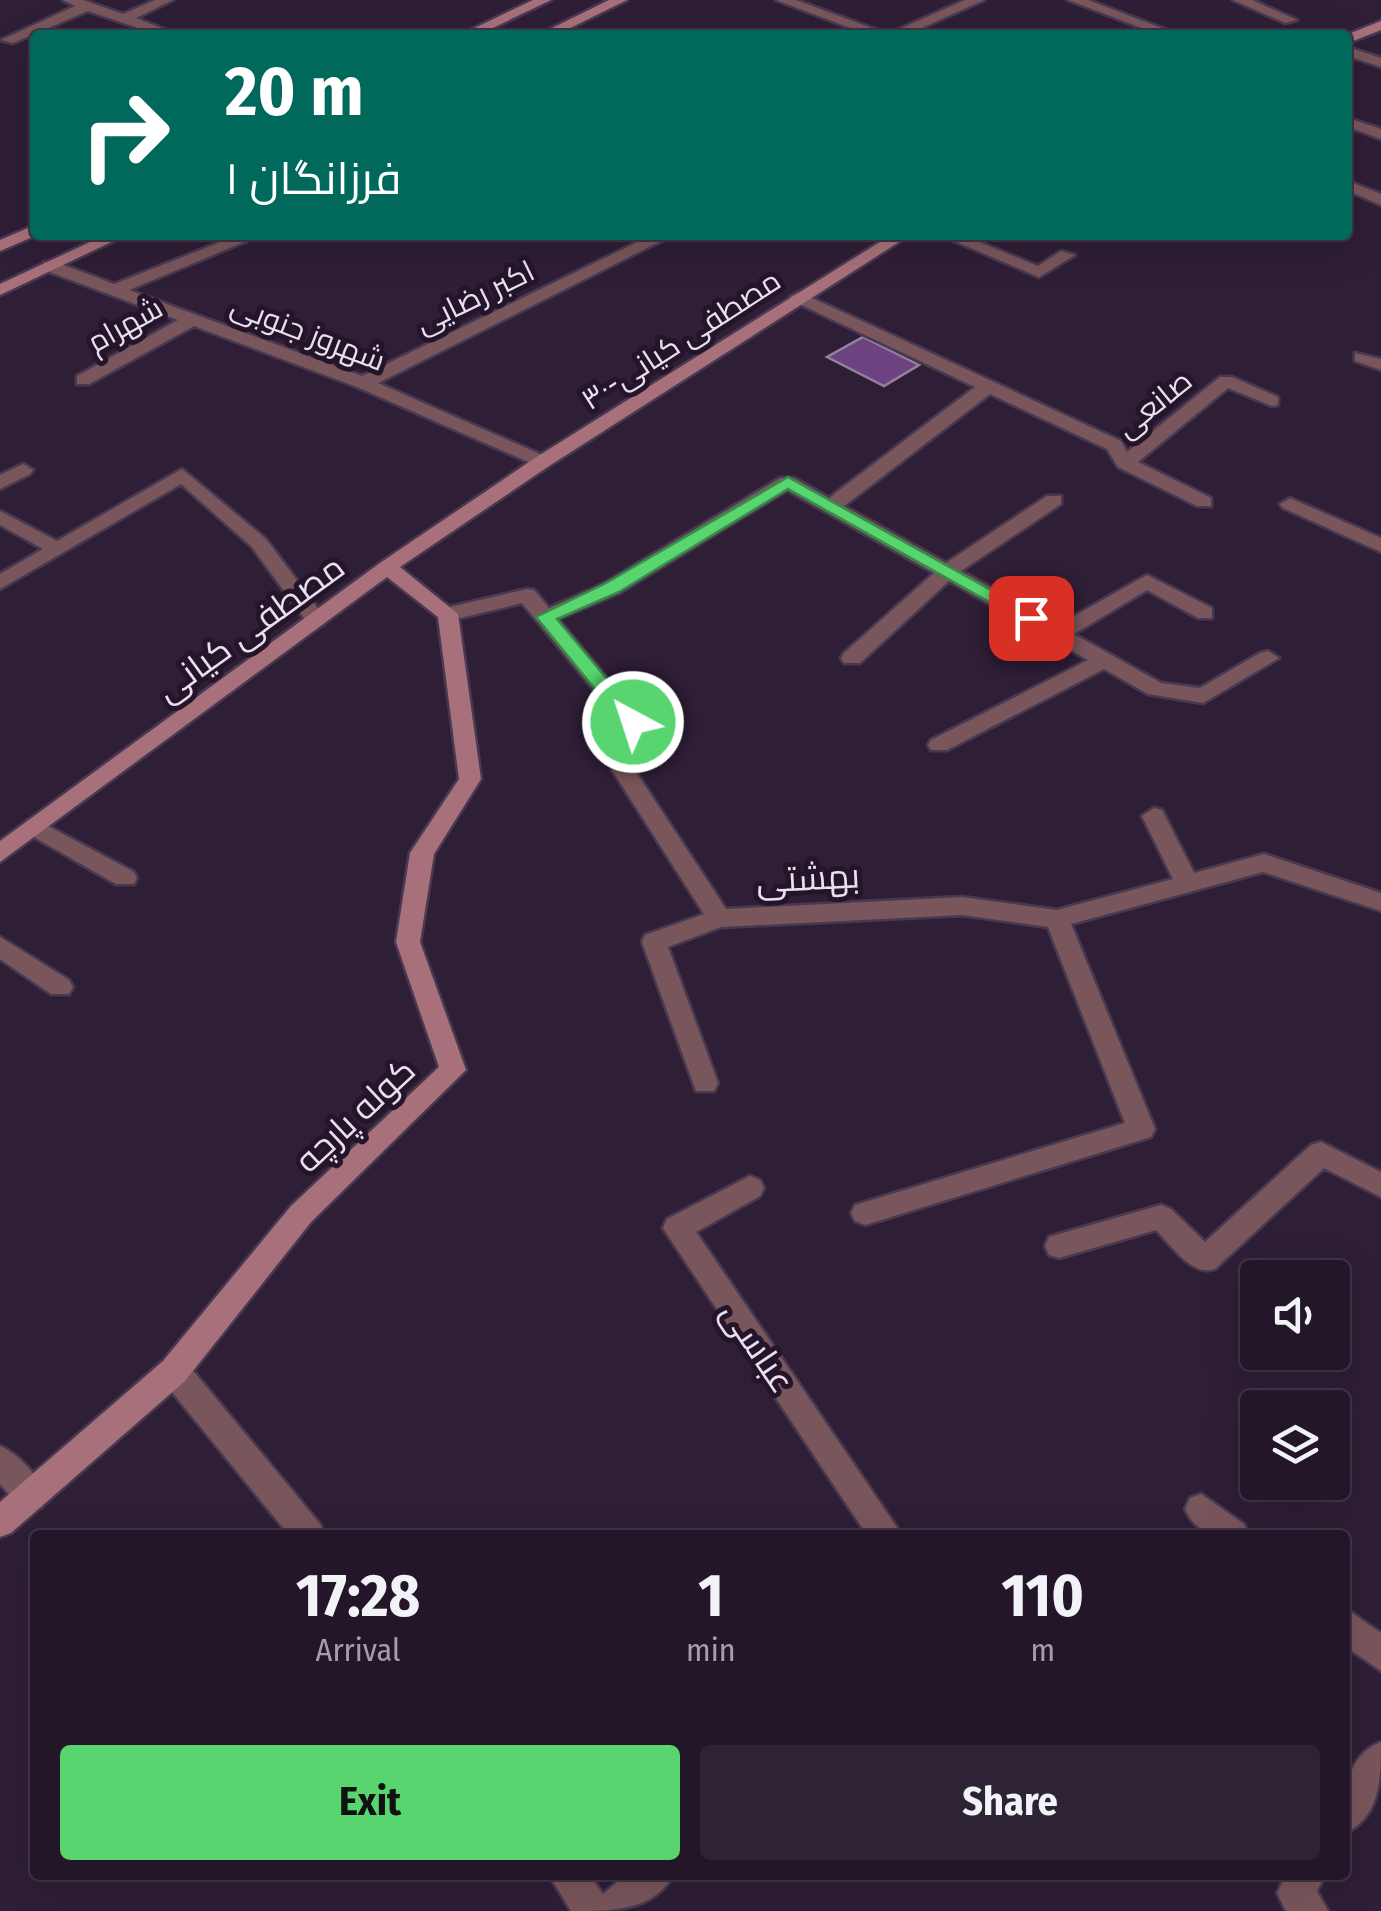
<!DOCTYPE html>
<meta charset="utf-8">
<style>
body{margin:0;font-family:"Fira Sans Condensed",Cairo,sans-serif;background:#2e2334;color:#f1f3f6;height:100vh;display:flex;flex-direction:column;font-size:38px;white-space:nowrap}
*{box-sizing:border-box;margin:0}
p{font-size:32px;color:#a29fa8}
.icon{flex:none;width:55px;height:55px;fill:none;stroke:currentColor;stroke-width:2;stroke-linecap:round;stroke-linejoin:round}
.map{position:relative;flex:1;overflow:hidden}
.sheet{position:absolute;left:30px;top:1530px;width:1320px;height:350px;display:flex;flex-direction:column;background:#221628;border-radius:10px;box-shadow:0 10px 40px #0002,0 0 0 2px #3f3545}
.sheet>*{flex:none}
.hud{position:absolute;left:30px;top:30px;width:1322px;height:210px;border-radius:10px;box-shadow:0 10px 40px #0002,0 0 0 2px #3f3545;background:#00695c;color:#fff;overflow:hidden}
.fabs{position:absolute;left:1240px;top:1260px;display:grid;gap:20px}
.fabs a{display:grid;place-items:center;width:110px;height:110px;border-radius:10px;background:#221628;box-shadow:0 10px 40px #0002,0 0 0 2px #3f3545;font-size:50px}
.pin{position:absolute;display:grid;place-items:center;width:85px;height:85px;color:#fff;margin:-42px;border-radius:20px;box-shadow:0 5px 15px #0006}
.me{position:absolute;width:110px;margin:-55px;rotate:320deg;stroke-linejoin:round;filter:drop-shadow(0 0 8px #0008)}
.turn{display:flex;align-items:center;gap:35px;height:210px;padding:0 30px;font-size:45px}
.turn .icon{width:130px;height:130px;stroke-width:2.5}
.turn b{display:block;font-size:70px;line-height:85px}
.eta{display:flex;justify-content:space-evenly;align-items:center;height:170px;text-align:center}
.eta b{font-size:60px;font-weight:700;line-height:70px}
.primary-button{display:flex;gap:20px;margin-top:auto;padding:20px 30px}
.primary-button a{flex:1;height:115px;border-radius:10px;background:#59d56f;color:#111;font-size:40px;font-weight:700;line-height:115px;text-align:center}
.primary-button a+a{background:#2e2334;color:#f1f3f6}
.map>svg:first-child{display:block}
.building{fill:#6c4380;stroke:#94819d;stroke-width:2.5}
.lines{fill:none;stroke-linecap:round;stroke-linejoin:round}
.street-casing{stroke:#483950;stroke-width:5}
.secondary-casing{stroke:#483950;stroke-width:5}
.street{fill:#79565c;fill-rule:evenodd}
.secondary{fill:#a8707a;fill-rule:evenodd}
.route{fill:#59d56f;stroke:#3a8a48;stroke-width:2.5}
.labels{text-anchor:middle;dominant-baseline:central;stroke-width:10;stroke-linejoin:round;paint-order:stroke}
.far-street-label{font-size:30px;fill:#e9dfef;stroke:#24152b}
.street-label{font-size:35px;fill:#e9dfef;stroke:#24152b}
</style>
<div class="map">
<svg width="1381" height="1911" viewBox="0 0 1381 1911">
<rect width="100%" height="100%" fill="#2e1e36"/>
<path class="building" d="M863 337 919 365 884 386 827 357Z"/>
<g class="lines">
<g class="street-casing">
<path id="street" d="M63 0H83L123 14 155 0H173L136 18 179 35H159L88 11 13 43 1 40 75 6Z
M776 0H796L888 34 965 0H984L906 35H869Z
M1068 0H1088L1180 35H1160Z
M1233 0H1252L1297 20 1285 23Z
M1348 47 1381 58V67L1348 56Z
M1348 118 1381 129V139L1348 127Z
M1348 181 1381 194V205L1348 191Z
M238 235H261L129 290 362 376 652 235H673L378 383 549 458 552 462 542 468 357 387 194 326 89 384H77V376L178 320 44 270V262H56L114 284Z
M940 235H962L1038 266 1061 251 1075 255 1039 277Z
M799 292 1121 441 1127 452 1220 377H1232L1278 397V405L1272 406 1228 388 1138 462 1211 498V506H1197L1118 467 1107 449 990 394 844 506 946 563 1047 496H1061V504L961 571 1058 625 1147 575 1212 608V618H1198L1147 590 1074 634 1161 683 1200 688 1260 653 1268 651 1279 658 1203 703 1148 694 1104 669 947 750H931L928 745 931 740 1088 660 949 581 860 663H844L841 658 844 653 934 573 787 490 619 593 558 619 666 749 636 772 726 909 962 897 1057 910 1173 879 1142 816 1154 808 1162 810 1194 873 1264 854 1381 893V911L1263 872 1071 924 1155 1129 1151 1137 865 1225 855 1221 851 1213 855 1205 1125 1123 1048 927 962 915 721 927 668 947 718 1083 714 1091H696L642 942 645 935 704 914 612 770 641 747 522 603 448 621 438 614 441 609 527 589 534 590 549 608 605 583 780 478H794L829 498 975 387 793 301 790 297Z
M1355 353 1381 359V370L1355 361Z
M23 464 33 470 30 474 0 489V475Z
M182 469 266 539 323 615V625H309L252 547 181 484 0 589V574L43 549 0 525V511L57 541Z
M1290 498 1381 538V552L1283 508 1280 504Z
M35 819 134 872 137 878 134 884H116L27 833 23 827 27 821Z
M0 937 69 980 73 987 69 994H51L0 959Z
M1321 1142 1381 1172V1197L1324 1168 1215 1269C1192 1277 1172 1246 1156 1230L1059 1258 1049 1255 1045 1246 1049 1237 1059 1234 1161 1205 1171 1209 1205 1242 1311 1145Z
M750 1176 760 1180 764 1188 760 1196 696 1232 902 1535H867L663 1228 667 1219Z
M174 1357 185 1361 320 1524 325 1535H289L163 1381 159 1371 163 1361Z
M0 1446C19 1454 39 1477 47 1496L42 1507 31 1511 20 1507 0 1484Z
M1201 1494 1244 1524 1249 1535C1221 1535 1198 1538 1185 1509L1190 1498Z
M1345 1608 1381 1633V1671L1345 1646Z
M1381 1742C1381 1776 1381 1817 1345 1833 1345 1798 1343 1757 1381 1742Z
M549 1875H589L603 1894 626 1875H673C654 1911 612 1911 571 1911Z
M1286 1875H1325L1317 1891 1328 1911H1286L1277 1893Z"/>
</g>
<g class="secondary-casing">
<path id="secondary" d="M533 0H551L478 35H460Z
M609 0H627L556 35H538Z
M1381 21V30L1348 43 1346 35Z
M35 225 37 235 0 251V240Z
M105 235H126L0 295V284Z
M891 235H910L549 466 400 567 458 614 481 779 434 854 420 942 466 1070 311 1222 185 1381 11 1533 0 1537V1502L163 1361 291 1206 439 1067 396 942 410 853 459 779 438 617 387 577 0 862V841L380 563 535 458Z"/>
</g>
<use href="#street" class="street"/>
<use href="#secondary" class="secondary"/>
</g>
<path class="route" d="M788 477 1041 618 1025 622 788 489 619 592 557 619 643 722 640 727H626L536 617 606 583Z"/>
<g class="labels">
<g class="far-street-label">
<text transform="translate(475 297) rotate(-26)">اکبر رضایی</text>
<text transform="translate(125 325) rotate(-29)">شهرام</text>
<text transform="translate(308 333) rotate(21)">شهروز جنوبی</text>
<text transform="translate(681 340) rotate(-33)">۳۰-مصطفی کیانی</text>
<text transform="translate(1154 404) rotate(-39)">صانعی</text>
</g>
<g class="street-label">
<text transform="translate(250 628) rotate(-36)">مصطفی کیانی</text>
<text transform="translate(808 878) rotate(-3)">بهشتی</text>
<text transform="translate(355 1115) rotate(-43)">کوله پارچه</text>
<text transform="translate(758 1347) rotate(56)">عباسی</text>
</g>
</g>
</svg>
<div class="fabs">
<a><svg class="icon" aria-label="sound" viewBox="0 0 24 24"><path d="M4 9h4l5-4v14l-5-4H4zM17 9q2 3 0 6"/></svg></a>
<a><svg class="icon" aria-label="layers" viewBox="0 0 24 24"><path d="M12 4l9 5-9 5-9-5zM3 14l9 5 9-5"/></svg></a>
</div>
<div class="pin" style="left:1031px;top:618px;background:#d93025"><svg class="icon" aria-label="arrive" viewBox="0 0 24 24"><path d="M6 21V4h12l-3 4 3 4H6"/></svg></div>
<svg class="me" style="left:633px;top:722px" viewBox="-20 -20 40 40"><circle r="17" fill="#59d56f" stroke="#fff" stroke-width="3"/><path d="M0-11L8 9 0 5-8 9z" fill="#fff"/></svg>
<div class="hud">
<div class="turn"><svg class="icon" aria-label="right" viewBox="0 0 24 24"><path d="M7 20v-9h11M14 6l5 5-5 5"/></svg><div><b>20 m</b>فرزانگان ۱</div></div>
</div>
<section class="sheet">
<div class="eta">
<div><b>17:28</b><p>Arrival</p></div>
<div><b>1</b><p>min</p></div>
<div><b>110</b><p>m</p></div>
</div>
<div class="primary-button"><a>Exit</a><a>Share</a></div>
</section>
</div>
